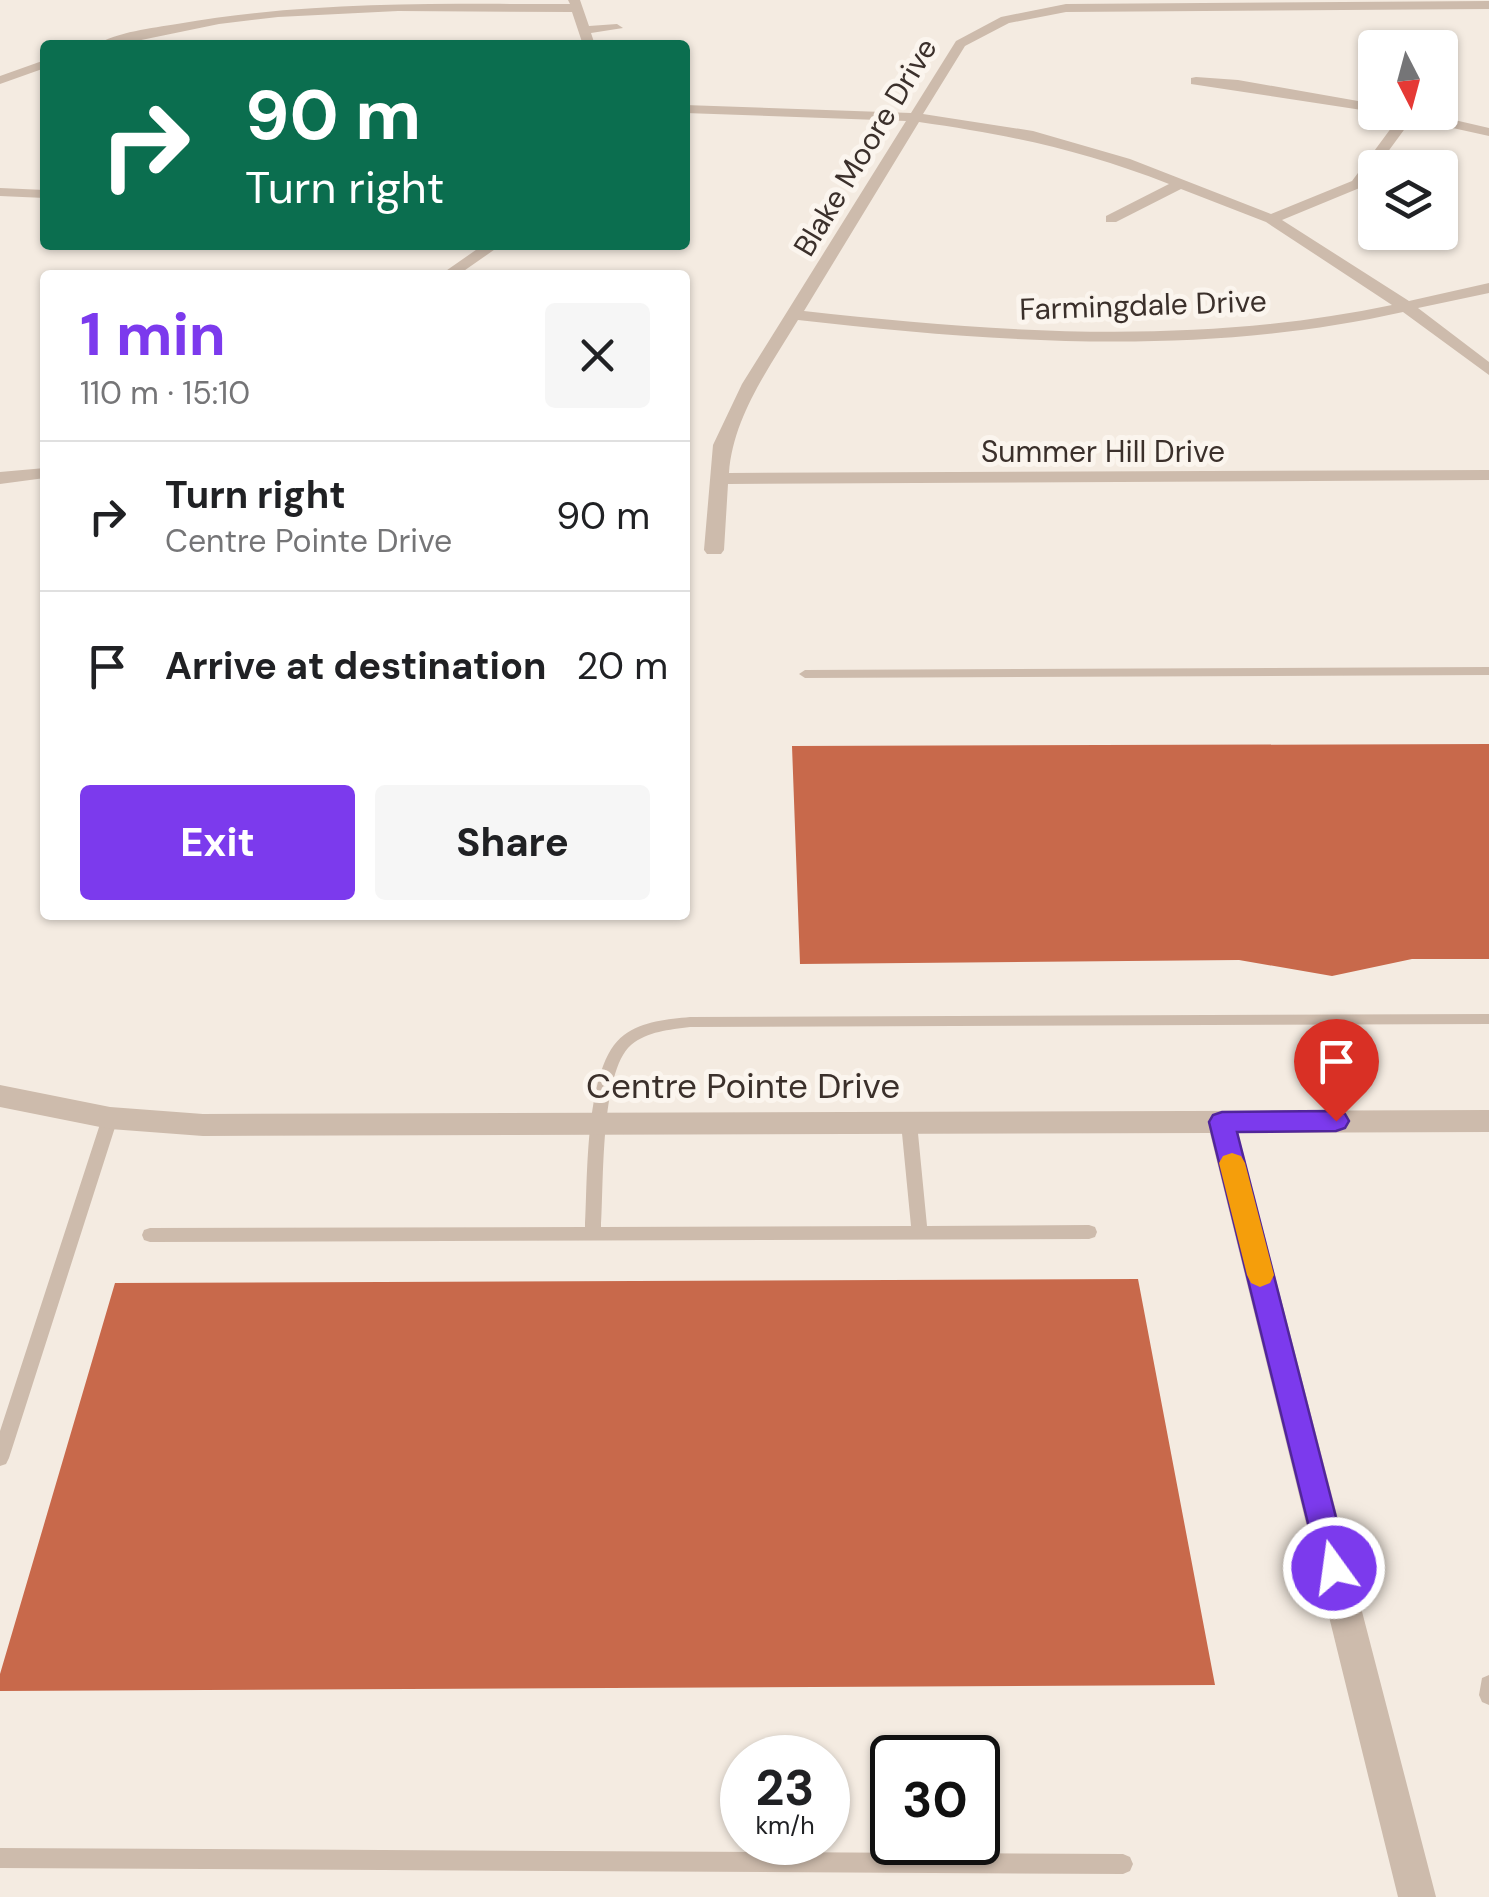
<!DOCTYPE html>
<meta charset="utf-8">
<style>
body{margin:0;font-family:"DM Sans",sans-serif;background:#f6f6f6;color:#202124;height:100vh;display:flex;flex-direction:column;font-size:38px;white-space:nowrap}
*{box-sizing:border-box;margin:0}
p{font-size:32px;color:#757577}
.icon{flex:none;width:55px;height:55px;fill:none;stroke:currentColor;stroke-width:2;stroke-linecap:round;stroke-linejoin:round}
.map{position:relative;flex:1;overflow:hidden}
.panel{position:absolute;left:40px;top:270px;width:650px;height:650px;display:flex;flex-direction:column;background:#fff;border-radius:10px;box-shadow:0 2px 8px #0004}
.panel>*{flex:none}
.guide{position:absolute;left:40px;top:40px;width:650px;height:210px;border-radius:10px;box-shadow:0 2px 8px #0004;background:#0b6e4f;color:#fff;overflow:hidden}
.needle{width:65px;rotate:174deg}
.tools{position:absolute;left:1358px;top:30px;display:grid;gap:20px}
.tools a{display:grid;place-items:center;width:100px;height:100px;border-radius:10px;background:#fff;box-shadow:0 2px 8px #0004;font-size:50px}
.speed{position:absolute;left:720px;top:1735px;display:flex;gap:20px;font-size:50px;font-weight:700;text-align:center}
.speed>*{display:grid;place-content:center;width:130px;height:130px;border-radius:50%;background:#fff;box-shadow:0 2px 8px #0004;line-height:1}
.speed small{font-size:25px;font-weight:400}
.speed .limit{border:5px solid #111;border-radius:15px;background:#fff;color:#111}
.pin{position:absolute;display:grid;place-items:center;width:85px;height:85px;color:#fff;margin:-102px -42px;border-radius:50% 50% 50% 0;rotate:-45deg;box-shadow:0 0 10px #0007}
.pin .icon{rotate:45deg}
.me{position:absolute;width:110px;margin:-55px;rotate:346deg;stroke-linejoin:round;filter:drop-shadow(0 0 8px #0008)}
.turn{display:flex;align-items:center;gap:35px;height:210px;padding:0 40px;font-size:45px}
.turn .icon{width:130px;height:130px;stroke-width:2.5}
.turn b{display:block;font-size:70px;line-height:85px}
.round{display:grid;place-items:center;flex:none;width:105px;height:105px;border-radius:10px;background:#f6f6f6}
.headline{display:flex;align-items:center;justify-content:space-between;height:170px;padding:0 40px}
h1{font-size:60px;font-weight:700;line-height:75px;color:#7c3aed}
.primary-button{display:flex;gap:20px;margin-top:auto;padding:20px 40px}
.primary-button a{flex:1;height:115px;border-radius:10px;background:#7c3aed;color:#fff;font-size:40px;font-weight:700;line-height:115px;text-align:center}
.primary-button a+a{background:#f6f6f6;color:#202124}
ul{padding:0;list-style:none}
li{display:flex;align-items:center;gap:30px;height:150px;padding:0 40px;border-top:2px solid #e0e0e0}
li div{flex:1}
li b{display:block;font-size:38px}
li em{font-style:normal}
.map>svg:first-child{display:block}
.building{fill:#c8694b}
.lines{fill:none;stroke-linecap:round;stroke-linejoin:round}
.lane{fill:#cdbbac;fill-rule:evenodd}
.street{fill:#cdbbac;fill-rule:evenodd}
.route{fill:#7c3aed;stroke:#51269a;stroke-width:2.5}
.slow{fill:#f59e0b}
.labels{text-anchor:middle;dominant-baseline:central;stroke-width:10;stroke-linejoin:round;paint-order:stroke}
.far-street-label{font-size:30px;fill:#3b302b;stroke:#fbf5ee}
.street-label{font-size:35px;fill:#3b302b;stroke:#fbf5ee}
</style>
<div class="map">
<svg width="1489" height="1897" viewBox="0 0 1489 1897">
<rect width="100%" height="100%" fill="#f4ebe1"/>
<path class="building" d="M1489 744V959H1412L1332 976 1239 960 800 964 792 746Z
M1138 1279 1215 1685 0 1691V1674L115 1283Z"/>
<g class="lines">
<path class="lane" d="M1489 667V675L805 678 799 674 805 670Z
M1489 1014V1024L690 1027C669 1030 648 1031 631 1045 600 1072 604 1185 601 1227L911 1226 901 1123 904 1119 909 1117 914 1119 917 1123 927 1226 1089 1225 1095 1227 1097 1232 1095 1237 1089 1239 150 1242 144 1240 142 1235 144 1230 150 1228 585 1227C588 1179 584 1064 624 1035 643 1021 668 1019 690 1017Z
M110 1112 115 1114 118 1118 9 1458 6 1464 0 1466V1431L102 1118 105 1114Z
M1489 1675V1705L1482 1702 1479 1695 1482 1678Z
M0 1848 1123 1854 1130 1857 1133 1864 1130 1871 1123 1874 0 1868Z"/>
<path class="street" d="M568 0H580L589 26 617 24 623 28 591 33 595 45H583L572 12 398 11 278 17 219 24 117 45H96C117 32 152 28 177 24 307 1 438 4 570 4Z
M1489 1V9L1066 12 1009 23 965 46 923 114 1033 131 1130 159 1271 214 1352 181 1400 116 1394 112H1420L1489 128V136L1412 119 1362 187 1282 220 1409 301 1489 283V293L1418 308 1489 362V375L1403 312C1203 357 1001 343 798 320 769 368 733 417 729 473L1489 470V480L728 484 724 550 721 554H707L704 550 713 445 742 384 906 121 685 113V105L911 113 956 41 1001 17 1066 4ZM919 122C1010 135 1082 150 1169 184L1106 216V222H1116L1181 189 1266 222 1392 305C1197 346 1001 333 804 311Z
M45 60V68L0 84V76Z
M1196 77 1238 80 1375 104V112L1191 84V78Z
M1448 79 1454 83 1440 93V83Z
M0 188 45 190V198L0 196Z
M483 245H501L458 275H440Z
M45 468V478L0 484V472Z
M0 1085 110 1107 203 1114 1489 1110V1132L1238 1133 1436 1897H1398L1210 1133 203 1136 110 1129 0 1107Z"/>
</g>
<path class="route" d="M1336 1111 1345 1114 1349 1121 1345 1128 1336 1131 1237 1132 1349 1568 1345 1579 1334 1584 1323 1579 1319 1568 1209 1122 1213 1115 1222 1112Z"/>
<path class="slow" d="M1232 1153 1241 1156 1245 1163 1274 1275 1270 1283 1260 1287 1251 1283 1247 1275 1219 1163 1223 1156Z"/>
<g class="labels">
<g class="far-street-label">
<text transform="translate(865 147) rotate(-59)">Blake Moore Drive</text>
<text transform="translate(1143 305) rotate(-2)">Farmingdale Drive</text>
<text x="1103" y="451">Summer Hill Drive</text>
</g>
<g class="street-label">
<text x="743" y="1086">Centre Pointe Drive</text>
</g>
</g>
</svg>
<div class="tools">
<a><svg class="needle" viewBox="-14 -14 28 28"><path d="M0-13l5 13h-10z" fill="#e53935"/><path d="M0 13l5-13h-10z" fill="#757577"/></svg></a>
<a><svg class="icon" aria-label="layers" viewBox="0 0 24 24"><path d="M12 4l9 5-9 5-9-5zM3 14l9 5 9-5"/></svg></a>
</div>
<div class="speed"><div>23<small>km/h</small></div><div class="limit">30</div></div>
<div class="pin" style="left:1336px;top:1121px;background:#d93025"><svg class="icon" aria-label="arrive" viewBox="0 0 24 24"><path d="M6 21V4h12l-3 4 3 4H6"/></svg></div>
<svg class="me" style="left:1334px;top:1568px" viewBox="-20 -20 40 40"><circle r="17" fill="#7c3aed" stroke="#fff" stroke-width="3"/><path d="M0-11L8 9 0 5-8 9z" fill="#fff"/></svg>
<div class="guide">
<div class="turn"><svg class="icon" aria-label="right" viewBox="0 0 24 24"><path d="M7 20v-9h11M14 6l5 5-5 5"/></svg><div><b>90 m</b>Turn right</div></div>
</div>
<section class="panel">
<div class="headline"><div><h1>1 min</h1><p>110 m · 15:10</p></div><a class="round"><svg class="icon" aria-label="close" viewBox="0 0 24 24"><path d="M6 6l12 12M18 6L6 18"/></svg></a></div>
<ul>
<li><svg class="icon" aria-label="right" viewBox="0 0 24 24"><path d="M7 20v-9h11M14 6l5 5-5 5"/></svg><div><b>Turn right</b><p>Centre Pointe Drive</p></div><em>90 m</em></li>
<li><svg class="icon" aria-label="arrive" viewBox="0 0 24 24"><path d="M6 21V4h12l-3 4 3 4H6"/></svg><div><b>Arrive at destination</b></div><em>20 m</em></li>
</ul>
<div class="primary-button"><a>Exit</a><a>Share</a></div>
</section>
</div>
